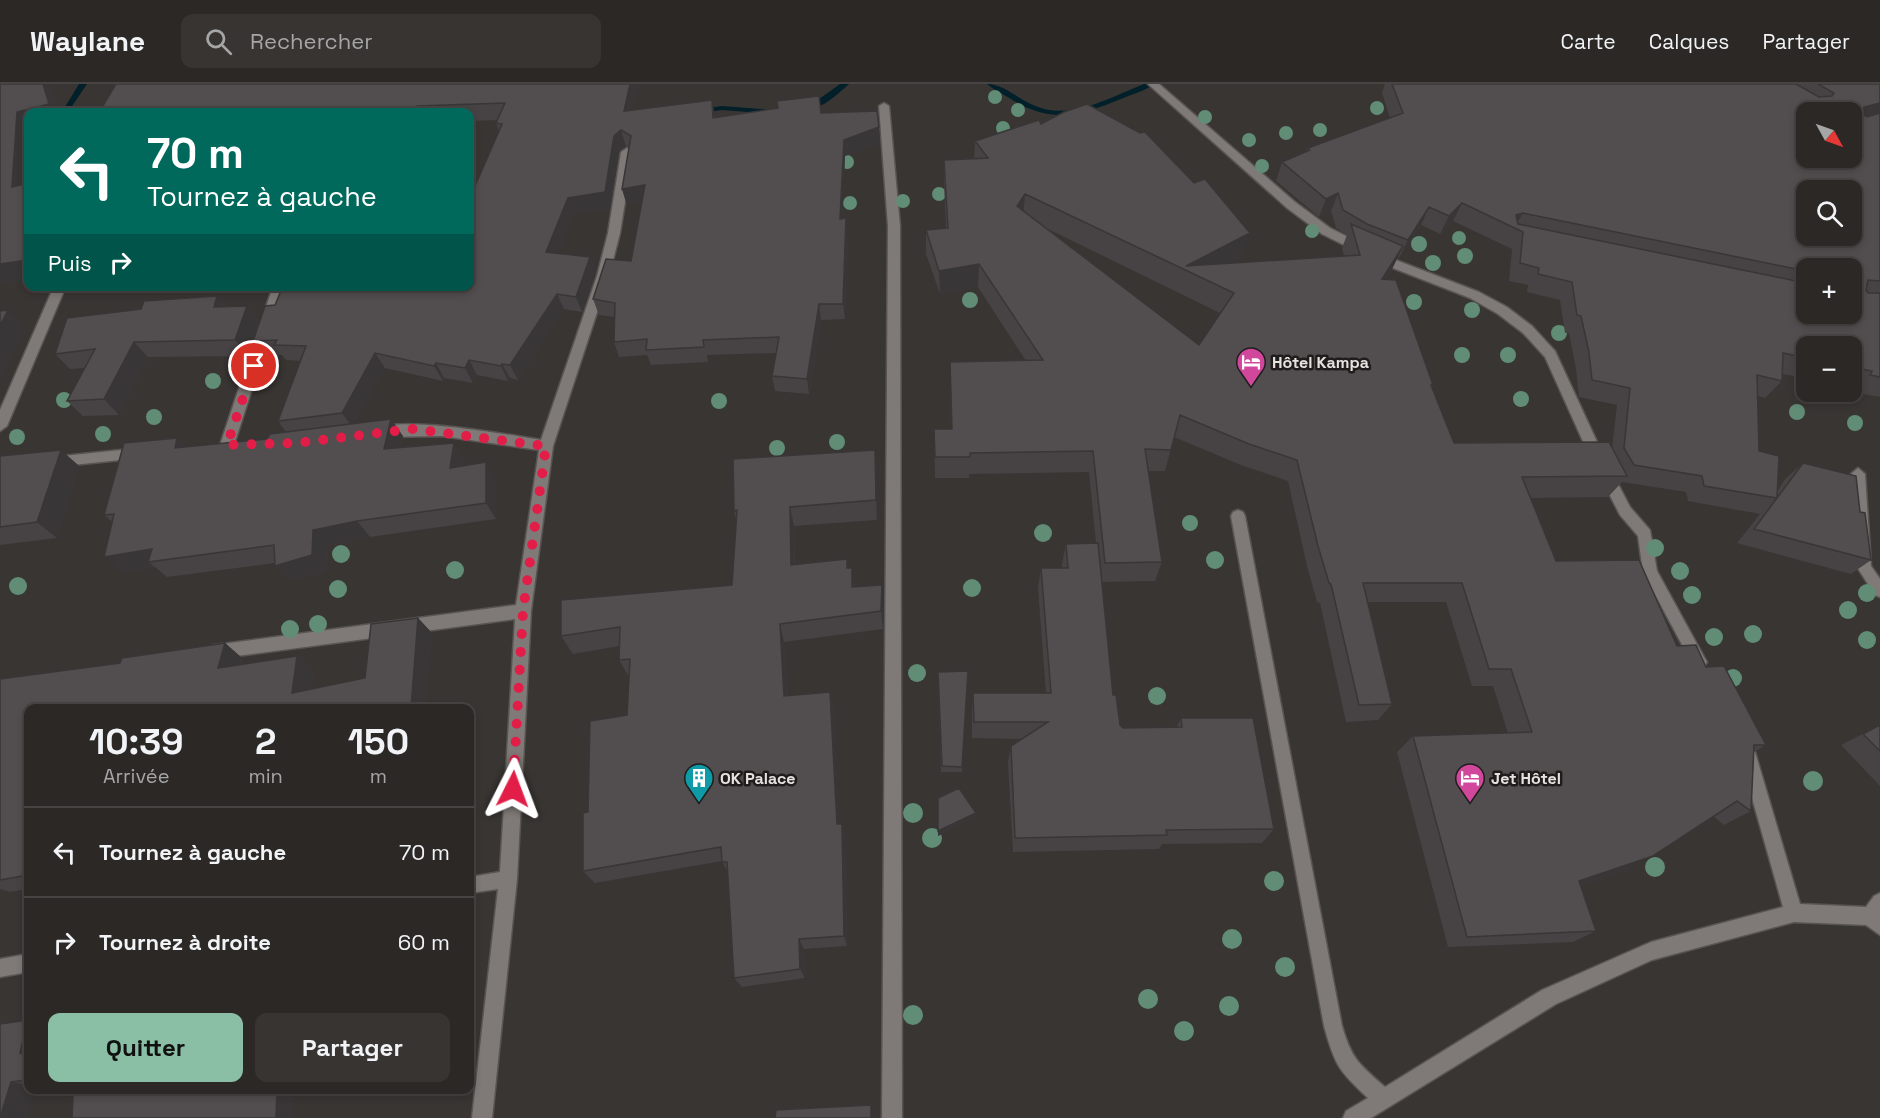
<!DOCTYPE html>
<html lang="fr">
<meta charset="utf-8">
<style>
body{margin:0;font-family:"Space Grotesk",sans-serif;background:#373432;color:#f1f3f6;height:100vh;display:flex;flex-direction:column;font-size:22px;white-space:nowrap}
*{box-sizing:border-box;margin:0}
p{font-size:20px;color:#a6a6a7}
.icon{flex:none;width:33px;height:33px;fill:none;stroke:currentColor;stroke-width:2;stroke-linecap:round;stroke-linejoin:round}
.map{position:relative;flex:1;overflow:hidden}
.panel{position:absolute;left:24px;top:620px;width:450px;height:390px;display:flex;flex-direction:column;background:#2b2826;border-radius:12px;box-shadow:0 3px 9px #0003,0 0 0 2px #474443}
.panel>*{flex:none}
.top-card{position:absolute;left:24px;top:24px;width:450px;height:183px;border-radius:12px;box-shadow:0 3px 9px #0003,0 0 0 2px #474443;background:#00695c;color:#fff;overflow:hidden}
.needle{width:39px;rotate:130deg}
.fabs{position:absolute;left:1796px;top:18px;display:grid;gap:12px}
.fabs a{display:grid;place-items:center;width:66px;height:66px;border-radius:12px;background:#2b2826;box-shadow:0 3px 9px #0003,0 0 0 2px #474443;font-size:30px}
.pin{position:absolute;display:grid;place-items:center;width:51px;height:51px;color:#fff;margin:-26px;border:3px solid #fff;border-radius:50%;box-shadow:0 2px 6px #0007}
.me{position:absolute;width:66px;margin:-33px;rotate:3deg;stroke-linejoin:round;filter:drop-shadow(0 0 4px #0008)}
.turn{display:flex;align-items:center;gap:21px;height:126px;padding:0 24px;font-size:27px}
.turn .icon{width:78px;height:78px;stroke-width:2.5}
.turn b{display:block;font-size:42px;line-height:51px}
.then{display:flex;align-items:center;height:57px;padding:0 24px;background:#0003;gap:12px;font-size:22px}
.eta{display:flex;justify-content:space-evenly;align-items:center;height:102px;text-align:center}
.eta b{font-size:36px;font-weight:600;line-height:42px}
.button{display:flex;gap:12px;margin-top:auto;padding:12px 24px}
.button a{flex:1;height:69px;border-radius:12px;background:#8abfa5;color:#111;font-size:24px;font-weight:600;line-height:69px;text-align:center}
.button a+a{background:#373432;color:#f1f3f6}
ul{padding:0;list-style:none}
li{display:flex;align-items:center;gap:18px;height:90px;padding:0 24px;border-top:2px solid #474443}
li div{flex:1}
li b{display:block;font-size:22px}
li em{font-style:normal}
header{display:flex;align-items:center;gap:36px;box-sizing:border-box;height:84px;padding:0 30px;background:#2b2826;border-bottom:2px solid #474443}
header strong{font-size:28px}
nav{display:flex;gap:33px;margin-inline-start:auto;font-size:21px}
.search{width:420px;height:54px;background:#373432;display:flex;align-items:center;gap:15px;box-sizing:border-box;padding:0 21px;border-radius:12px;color:#a6a6a7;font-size:22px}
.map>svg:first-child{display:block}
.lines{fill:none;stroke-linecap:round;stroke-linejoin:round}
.stream{fill:#01202a;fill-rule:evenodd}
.minor-casing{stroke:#585451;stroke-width:3}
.minor{fill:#7f7a77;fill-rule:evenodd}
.tree{fill:#618c75}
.wall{fill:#474244;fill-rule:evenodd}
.shaded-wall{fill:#393637}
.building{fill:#524d4f;stroke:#393637;stroke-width:1.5;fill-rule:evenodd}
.route{stroke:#e11d48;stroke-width:10;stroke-dasharray:0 18}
.labels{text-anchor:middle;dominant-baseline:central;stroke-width:5;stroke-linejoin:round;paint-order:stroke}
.poi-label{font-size:16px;font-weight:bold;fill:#e5e2e0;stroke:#1f1d1c;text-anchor:start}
</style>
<header>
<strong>Waylane</strong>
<div class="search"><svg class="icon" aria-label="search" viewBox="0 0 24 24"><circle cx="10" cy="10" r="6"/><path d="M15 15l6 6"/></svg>Rechercher</div>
<nav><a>Carte</a><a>Calques</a><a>Partager</a></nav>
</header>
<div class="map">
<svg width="1880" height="1034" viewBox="0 0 1880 1034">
<rect width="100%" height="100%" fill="#393533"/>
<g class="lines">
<path class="stream" d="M79 0H87L68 28H62Z
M840 0H849C838 10 821 26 805 26V22L815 18Z
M987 0C1004 0 1018 15 1033 21 1069 38 1111 13 1144 0H1155C1145 7 1132 10 1121 15 1079 32 1051 40 1011 15 1003 10 994 6 987 0Z
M722 22 775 26 779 28 775 30 722 26 701 29 697 27 701 25Z"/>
<g class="minor-casing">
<path id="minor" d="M1148 0H1159L1295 118 1330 144 1388 173 1479 208 1507 223 1532 242 1555 267 1604 373 1630 423 1650 446 1657 487 1704 573 1707 578 1704 583 1699 585 1694 583 1643 488 1638 452 1620 431 1590 373 1545 273 1523 249 1498 230 1470 214 1380 179 1322 150 1287 124Z
M884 19 889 22 900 142 902 1034H882L888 142 879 22Z
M627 64 633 68 620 149 609 192 553 362 531 527 517 795 492 1034H472L498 805 470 809V793L500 788 515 535 214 575 209 573 206 568 209 563 214 561 516 521 539 366 442 352 379 353 372 348C385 328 516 352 541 356L597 192 608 149 621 68Z
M54 202H66L7 342 0 347V326Z
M273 202H285L234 361 227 366 220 361Z
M140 364 147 369 140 374 53 383 46 378 53 373Z
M1858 384 1865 390 1871 482 1880 495V513L1875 511 1857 483 1851 390Z
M1238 426 1243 428 1245 432 1342 942C1352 976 1359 980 1385 1003L1542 906 1651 858 1783 823 1739 668 1741 663 1747 660 1753 663 1755 668 1800 820 1866 823 1874 812 1880 809V851L1866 841 1794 838 1652 876 1556 920 1371 1034H1343L1346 1027 1368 1014C1338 986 1335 981 1324 942L1231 432 1233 428Z
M28 870V888L0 893V875Z"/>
</g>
<use href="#minor" class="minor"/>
</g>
<g class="tree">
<circle cx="995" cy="13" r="7"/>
<circle cx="1377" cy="24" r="7"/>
<circle cx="1018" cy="26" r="7"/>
<circle cx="1205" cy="33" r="7"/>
<circle cx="1003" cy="44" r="7"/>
<circle cx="1320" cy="46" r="7"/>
<circle cx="1286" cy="49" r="7"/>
<circle cx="1249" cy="56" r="7"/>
<circle cx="847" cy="78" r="7"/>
<circle cx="1262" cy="82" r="7"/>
<circle cx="939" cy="110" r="7"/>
<circle cx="903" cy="117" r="7"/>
<circle cx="850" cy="119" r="7"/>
<circle cx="1312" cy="147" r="7"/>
<circle cx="1459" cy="154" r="7"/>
<circle cx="1419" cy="160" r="8"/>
<circle cx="1465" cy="172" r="8"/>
<circle cx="1433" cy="179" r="8"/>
<circle cx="970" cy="216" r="8"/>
<circle cx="1414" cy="218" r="8"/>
<circle cx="1472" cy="226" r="8"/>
<circle cx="1559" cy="249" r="8"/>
<circle cx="1462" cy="271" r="8"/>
<circle cx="1508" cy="271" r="8"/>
<circle cx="213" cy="297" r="8"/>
<circle cx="1521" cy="315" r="8"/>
<circle cx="64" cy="316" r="8"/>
<circle cx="719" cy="317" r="8"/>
<circle cx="1797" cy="328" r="8"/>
<circle cx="154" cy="333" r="8"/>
<circle cx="1855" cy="339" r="8"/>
<circle cx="103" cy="350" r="8"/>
<circle cx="17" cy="353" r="8"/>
<circle cx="837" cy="358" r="8"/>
<circle cx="777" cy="364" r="8"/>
<circle cx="1190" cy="439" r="8"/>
<circle cx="1043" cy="449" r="9"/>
<circle cx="1655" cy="464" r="9"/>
<circle cx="341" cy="470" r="9"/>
<circle cx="1215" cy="476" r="9"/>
<circle cx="455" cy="486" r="9"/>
<circle cx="1680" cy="487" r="9"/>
<circle cx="18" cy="502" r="9"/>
<circle cx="972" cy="504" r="9"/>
<circle cx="338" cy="505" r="9"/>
<circle cx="1867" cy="509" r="9"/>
<circle cx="1692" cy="511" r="9"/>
<circle cx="1848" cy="526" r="9"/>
<circle cx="318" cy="540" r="9"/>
<circle cx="290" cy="545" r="9"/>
<circle cx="1753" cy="550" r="9"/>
<circle cx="1714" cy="553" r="9"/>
<circle cx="1867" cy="556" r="9"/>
<circle cx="917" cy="589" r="9"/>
<circle cx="1733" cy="594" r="9"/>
<circle cx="1157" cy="612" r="9"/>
<circle cx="1813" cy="697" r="10"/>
<circle cx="913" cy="729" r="10"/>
<circle cx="932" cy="754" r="10"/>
<circle cx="1655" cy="783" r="10"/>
<circle cx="1274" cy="797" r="10"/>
<circle cx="1232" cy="855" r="10"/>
<circle cx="1285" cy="883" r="10"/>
<circle cx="1148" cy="915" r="10"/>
<circle cx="1229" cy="922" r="10"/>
<circle cx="913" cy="931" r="10"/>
<circle cx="1184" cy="947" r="10"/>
</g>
<path class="wall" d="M116 0H639L632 26 715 34 821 29 880 59 845 72 842 134 847 150 845 235 821 236 809 310 775 307 772 292 776 269 707 271 708 278 651 281 647 271 619 273 614 258V233L599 231 593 215 631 177 642 118 627 121 622 105 629 64 626 62 619 68 610 124 574 130 558 170 590 173 596 189 582 228 564 225 518 296 510 294 508 297 477 291 473 299 444 294 443 297 385 284 355 339 403 352 400 364 464 376 463 382 496 395V435L370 453 328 462 327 487 290 497 275 479 167 493 155 483 123 489 112 438 104 431 185 363 267 355 286 348 278 337 301 277 286 276 282 271 265 272 253 257 275 221 472 109 499 47 496 39 498 36 470 37V28H103L101 25Z
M1385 0H1880V313L1851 308 1854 304H1851V262H1806V294L1782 290V297L1765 314 1757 312 1759 367 1778 406 1786 394 1803 379 1860 428 1871 476 1851 490 1737 459 1760 430 1688 417 1686 408 1622 398 1608 413 1530 414 1556 477 1706 583 1766 661 1754 668 1751 727 1724 741 1713 732 1629 785 1581 801 1596 847 1573 858 1448 863 1397 668 1413 652 1508 649 1493 602H1472L1446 518H1368L1392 620 1378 636 1346 638 1320 519 1317 518 1307 482 1288 397 1241 381 1174 353 1165 387H1149L1162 478 1155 497 1102 498 1113 611 1120 641 1123 644H1176L1181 634 1274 745 1262 759 1162 760 1159 765 1013 768 1008 678 1011 662 1023 655 972 654V626L973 609H1046L1038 504 1041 484H1062V480L1066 460 1096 459 1089 388 969 390V394H935L934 345H951L950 278 1026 277 978 203 940 210 926 170V146L946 144 944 100V76L974 75 975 57 1041 40 1243 173 1231 179 1344 172 1342 164 1347 151 1336 144 1331 127 1319 133 1276 97 1282 78 1306 68 1308 64 1390 34 1382 9ZM1453 137 1512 165 1509 197 1528 201 1527 208 1560 216 1565 249H1569L1576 285 1579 313 1617 321 1612 364 1454 359 1432 303 1433 301 1386 195 1392 185 1398 173 1399 174 1421 141 1440 150ZM1048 145 1220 229 1199 261ZM1806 184H1851L1806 230Z
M217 212 225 222H247L259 238 247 272 148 273 119 331 83 332 67 317 85 284 70 285 55 270 141 225Z
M61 366 79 382 57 454 0 461V372Z
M875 366 877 386V436L794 442 795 480 847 475 848 484 854 503 882 501 883 519V545L784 558 788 612 830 608 833 624 839 740H842L845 753 847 862 804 865 805 894 742 903 734 894 728 789 722 777 595 799 583 787 588 728 627 631 629 593 619 576V562L573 570 561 552 732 501 736 436 734 427Z
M418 534 431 548 426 624H28V805L10 808 0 805V595L120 579 225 559 242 574 241 581 297 572 313 587 311 605 365 594Z
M968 587 962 688H941L938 588Z
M1880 641V702L1841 661Z
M28 936V1005H35L27 1034H0Z"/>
<path class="shaded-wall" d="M43 0H52L61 28H28V121L12 103 17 28Z
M630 0H639L628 43 624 27Z
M712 16 715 32 716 50 713 34Z
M1880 19V32L1851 41 1864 23Z
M417 22 420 28H415Z
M879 43 880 59 845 72 842 150 840 135 844 56Z
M621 46 626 62 619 68 610 124 574 130 553 184 546 168 568 114 614 52Z
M645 101 650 117 627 121 622 105Z
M1338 109 1331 127 1319 133 1326 115Z
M1025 110 1023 134 1017 122Z
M1462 119 1453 137 1440 150 1449 132Z
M1429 123 1421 141 1399 174 1408 156Z
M1523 129 1514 144 1516 131Z
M846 134 847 150 845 235 843 220Z
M1250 149 1243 173 1202 194 1186 182Z
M1403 162 1392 185 1371 218 1382 195Z
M590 173 596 189 582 228 576 213Z
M28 176V196L0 200V180Z
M979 180 978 203 940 210 939 187Z
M557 210 564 225 518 296 510 281Z
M217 212 229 228 214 223Z
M819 220 821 236 809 310 807 295Z
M247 222 259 238 247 272 235 256Z
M8 226 25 244 3 291 0 302V242Z
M134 258 148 273 119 331 104 315Z
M375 269 385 284 353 344 342 329Z
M469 276 477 291 473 299 465 284Z
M436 279 444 294 443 297 434 282Z
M502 280 510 294 508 297 501 282Z
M391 335 403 352 396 382 384 365Z
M177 354 193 371 175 364Z
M454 359 464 376 461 401 450 384Z
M61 366 79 382 57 454 37 438Z
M875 366 877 386V436L876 416Z
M486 378 496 395V435L486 419Z
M790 423 794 442 795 500 791 481Z
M357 437 370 453 328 462 327 487 290 497 275 482 313 446Z
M152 465 148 478 155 483 123 489 104 473Z
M852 484 854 502 852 503Z
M882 501 883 519V545L881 527Z
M418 534 431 548 426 624H411Z
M780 540 784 558 789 628 784 612Z
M225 559 242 574 236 598 218 584Z
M297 572 313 587 309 622 292 609Z
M830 608 833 624 840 753 837 740Z
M976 729V735L938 752V747Z
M842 740 845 753 847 862 844 852Z
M1653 772 1629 785 1557 809 1579 797Z
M799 855 804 865 805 894 800 885Z
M28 939V996H26L20 969Z
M11 998 28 1001V1005H35L27 1034H1Z
M157 1005H179L157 1010Z
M277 1005H295L294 1034H276Z
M871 1021 874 1026V1034H871Z"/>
<path class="building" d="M0 0H43L49 20 17 28 12 103 28 99V176L0 180Z
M116 0H630L624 27 712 16 713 34 778 24 777 17 819 12 821 29 877 27 879 43 844 56 840 135 846 134 843 220H819L807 295 772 292 779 253 703 256 704 263 646 266 647 255 614 258 615 219 593 215 606 175 631 177 645 101 622 105 631 52 621 46 614 52 605 108 568 114 546 168 590 173 576 213 557 210 510 281 502 280 501 282 469 276 465 284 436 279 434 282 375 269 342 329 278 337 306 262 274 261 277 256 253 257 265 222 275 221 283 202H470V109H472L502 40 496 39 505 19 417 22 415 28H103L105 25H101Z
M1392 0H1796L1819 13 1832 12 1834 9 1818 0H1880V19L1864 23V31L1867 33 1880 29V197L1868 196 1866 206 1868 209H1880V293L1870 291 1872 287 1851 283V262H1806V274L1783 269 1782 297 1757 291 1759 367 1779 372 1777 414 1704 402 1702 392 1634 381 1624 364 1630 304 1592 296 1589 268 1581 232 1577 231 1572 198 1538 190 1539 184 1520 179 1523 148 1462 119 1449 132 1429 123 1408 156 1367 140 1343 126 1338 109 1326 115 1282 78 1310 66 1308 64 1403 29ZM1806 28H1851V74H1806ZM1806 106H1851V152H1806ZM1523 129 1806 187V184H1851V230H1806V199L1518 140 1516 131Z
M1087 20 1140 49 1145 48 1194 99 1205 95 1250 149 1186 182 1360 171 1351 140 1403 162 1382 195 1396 196 1433 301H1431L1454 359 1609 358 1627 392 1522 393 1556 477 1639 476 1677 562 1696 561 1706 583 1724 582 1766 661H1754L1751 727 1737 717 1653 772 1579 797 1596 847 1467 853 1413 652 1532 648 1511 585H1489L1462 499H1363L1392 620 1359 621 1331 500 1329 499 1318 462 1297 376 1249 360 1180 331 1171 366 1145 365 1162 478 1105 479 1093 367 970 369V373H935L934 345H952L950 278 1043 276 979 180 939 187 926 146 948 144 944 76 988 74 975 57 1039 36 1041 40 1064 28ZM1025 110 1234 209 1199 261 1017 122Z
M217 212 214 223 247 222 235 256 134 258 104 315 67 317 95 265 55 270 67 234 141 225 144 217Z
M8 226 0 242V227Z
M391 335 384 365 454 359 450 384 486 378V419L357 437 313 446 312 471 275 482 274 461 148 478 152 465 104 473 114 430 104 431 124 359 177 354 175 364 267 355 270 350Z
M61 366 37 438 0 443V372Z
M875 366 876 416 790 423 791 481 847 475V484H852V503L882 501 881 527 780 540 784 612 830 608 837 740H842L844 852 799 855 800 885 734 894 727 778H722L721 763 583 787V729L588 728 590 637 627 631 630 575 619 576 620 543 561 552V516L732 501 737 426 734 427 733 375Z
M1803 379 1856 392 1860 428 1865 429 1871 476 1754 445Z
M1098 459 1113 611H1116L1120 641 1123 644 1182 643 1181 634H1253L1274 745 1166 746 1167 751 1015 754 1011 662 1048 638H974L973 609H1051L1041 484H1068L1066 460Z
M418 534 411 624H28V791L0 796V595L120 579 122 574 225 559 218 584 297 572 292 609 365 594 371 540Z
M968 587 962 683 942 682 938 588Z
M1880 641V667L1863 650Z
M959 704 976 729 938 747V714Z
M28 936 20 969 22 968 26 996 11 998 0 1034V940Z
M83 1005H157V1010L174 1005H277L276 1034H72L73 1010 82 1007Z
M871 1021V1034H775L776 1026Z"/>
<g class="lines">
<path class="route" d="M254 282 227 361 297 359 412 345 546 362 523 527 513 705"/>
</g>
<defs>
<g id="hotel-pin" transform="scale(1.5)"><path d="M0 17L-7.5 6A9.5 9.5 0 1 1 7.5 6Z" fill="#d1479c" stroke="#1f1d1c"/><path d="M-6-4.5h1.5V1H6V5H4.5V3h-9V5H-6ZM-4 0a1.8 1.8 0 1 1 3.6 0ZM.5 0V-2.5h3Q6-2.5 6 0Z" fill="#fff"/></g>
<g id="building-pin" transform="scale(1.5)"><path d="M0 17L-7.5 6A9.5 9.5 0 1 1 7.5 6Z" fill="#0f9aa8" stroke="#1f1d1c"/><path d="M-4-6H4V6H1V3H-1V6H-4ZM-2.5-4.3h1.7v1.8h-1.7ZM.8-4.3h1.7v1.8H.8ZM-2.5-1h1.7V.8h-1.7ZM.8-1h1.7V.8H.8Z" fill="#fff"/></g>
</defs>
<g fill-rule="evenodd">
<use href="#hotel-pin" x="1251" y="278"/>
<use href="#building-pin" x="699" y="694"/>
<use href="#hotel-pin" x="1470" y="694"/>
</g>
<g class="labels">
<g class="poi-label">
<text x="1272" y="278">Hôtel Kampa</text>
<text x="720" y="694">OK Palace</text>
<text x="1491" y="694">Jet Hôtel</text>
</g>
</g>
</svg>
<div class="fabs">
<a><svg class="needle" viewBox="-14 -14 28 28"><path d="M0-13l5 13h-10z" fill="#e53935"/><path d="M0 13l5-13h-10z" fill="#a6a6a7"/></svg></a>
<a><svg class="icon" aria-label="search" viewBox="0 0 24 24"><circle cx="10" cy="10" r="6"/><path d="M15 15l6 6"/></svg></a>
<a>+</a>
<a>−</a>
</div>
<div class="pin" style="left:254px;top:282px;background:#d93025"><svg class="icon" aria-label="arrive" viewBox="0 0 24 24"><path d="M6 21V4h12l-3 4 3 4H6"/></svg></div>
<svg class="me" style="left:513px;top:705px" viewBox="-20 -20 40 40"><path d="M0-17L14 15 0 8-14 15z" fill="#e11d48" stroke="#fff" stroke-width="4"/></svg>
<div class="top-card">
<div class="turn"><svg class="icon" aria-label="left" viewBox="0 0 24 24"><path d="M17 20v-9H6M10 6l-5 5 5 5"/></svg><div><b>70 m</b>Tournez à gauche</div></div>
<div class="then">Puis<svg class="icon" aria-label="right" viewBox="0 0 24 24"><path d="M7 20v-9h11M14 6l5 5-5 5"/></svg></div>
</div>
<section class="panel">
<div class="eta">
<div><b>10:39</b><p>Arrivée</p></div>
<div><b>2</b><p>min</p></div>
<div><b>150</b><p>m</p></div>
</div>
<ul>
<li><svg class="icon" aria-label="left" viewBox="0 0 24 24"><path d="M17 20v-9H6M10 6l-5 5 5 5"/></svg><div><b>Tournez à gauche</b></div><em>70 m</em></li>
<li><svg class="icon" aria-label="right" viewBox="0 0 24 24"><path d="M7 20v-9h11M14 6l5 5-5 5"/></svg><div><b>Tournez à droite</b></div><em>60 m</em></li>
</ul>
<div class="button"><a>Quitter</a><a>Partager</a></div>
</section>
</div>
